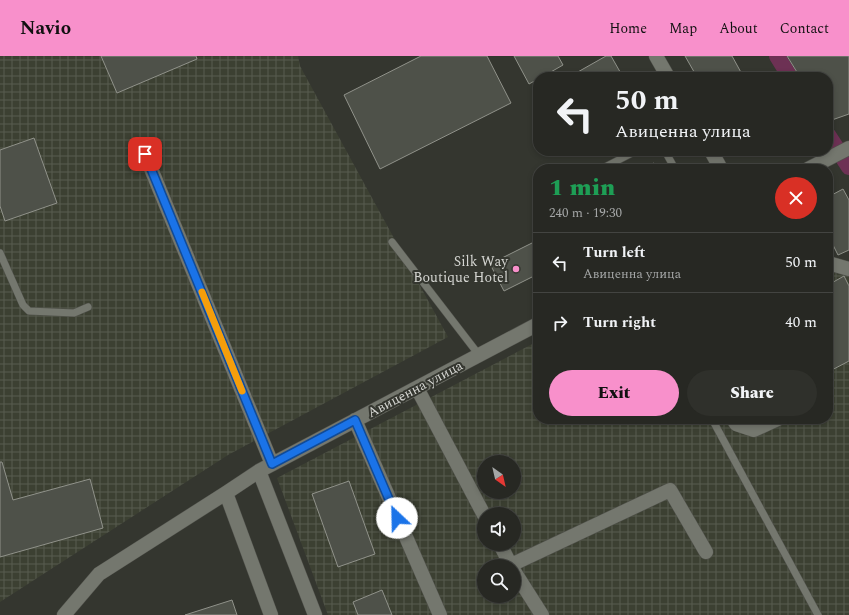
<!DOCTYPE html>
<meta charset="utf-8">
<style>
body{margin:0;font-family:Spectral,serif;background:#2f302b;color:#f1f3f6;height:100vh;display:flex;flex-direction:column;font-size:15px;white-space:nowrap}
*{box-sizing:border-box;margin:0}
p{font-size:13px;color:#a4a6a6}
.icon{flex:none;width:22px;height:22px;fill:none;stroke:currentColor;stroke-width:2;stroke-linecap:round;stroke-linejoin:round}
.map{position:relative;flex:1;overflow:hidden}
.side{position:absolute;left:533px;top:108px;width:300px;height:260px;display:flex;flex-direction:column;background:#272823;border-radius:16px;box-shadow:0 2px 6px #0003,0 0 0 1px #434441}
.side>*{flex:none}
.guide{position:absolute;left:533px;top:16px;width:300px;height:84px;border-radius:16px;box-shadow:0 2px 6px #0003,0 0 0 1px #434441;background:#272823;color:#f1f3f6;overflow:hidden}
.needle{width:26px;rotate:146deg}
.controls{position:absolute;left:477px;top:399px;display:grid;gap:8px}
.controls a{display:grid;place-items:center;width:44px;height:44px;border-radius:50%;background:#272823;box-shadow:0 2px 6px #0003,0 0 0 1px #434441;font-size:20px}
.pin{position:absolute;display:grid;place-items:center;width:34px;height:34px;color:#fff;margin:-17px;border-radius:8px;box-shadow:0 2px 6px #0006}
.me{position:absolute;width:44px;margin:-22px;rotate:336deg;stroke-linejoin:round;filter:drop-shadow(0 0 3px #0008)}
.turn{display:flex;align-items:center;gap:14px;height:84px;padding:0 16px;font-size:18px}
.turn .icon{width:52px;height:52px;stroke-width:2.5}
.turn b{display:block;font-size:28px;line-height:34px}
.round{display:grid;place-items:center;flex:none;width:42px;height:42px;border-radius:21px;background:#2f302b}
.summary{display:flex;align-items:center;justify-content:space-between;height:68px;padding:0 16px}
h1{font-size:24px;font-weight:800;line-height:30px;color:#1e9e55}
.action{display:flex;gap:8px;margin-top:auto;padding:8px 16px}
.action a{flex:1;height:46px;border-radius:24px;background:#f890cb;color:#111;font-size:16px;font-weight:800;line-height:46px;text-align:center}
.action a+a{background:#2f302b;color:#f1f3f6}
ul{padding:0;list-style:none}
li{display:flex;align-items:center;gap:12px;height:60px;padding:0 16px;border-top:1px solid #434441}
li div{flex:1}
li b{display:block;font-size:15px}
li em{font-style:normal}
header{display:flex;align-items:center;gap:24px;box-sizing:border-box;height:56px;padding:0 20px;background:#f890cb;color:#111}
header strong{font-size:19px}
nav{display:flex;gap:22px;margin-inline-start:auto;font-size:14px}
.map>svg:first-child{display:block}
.industrial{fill:url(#industrial-grid);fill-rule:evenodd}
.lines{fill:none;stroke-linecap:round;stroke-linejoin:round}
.canal{stroke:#6d3154;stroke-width:16}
.building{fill:#4e5149;stroke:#90928a}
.service-casing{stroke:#50514b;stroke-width:8}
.minor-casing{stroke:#50514b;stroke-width:15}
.service{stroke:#74776e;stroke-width:7}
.minor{stroke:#74776e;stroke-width:14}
.route-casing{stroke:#114b97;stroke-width:10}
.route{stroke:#1a73e8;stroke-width:7}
.slow{stroke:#f59e0b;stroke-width:7}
.poi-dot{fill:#f890cb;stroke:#34362f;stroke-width:1.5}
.labels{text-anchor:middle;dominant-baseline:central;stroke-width:4;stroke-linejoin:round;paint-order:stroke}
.poi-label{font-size:14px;fill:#d4d5d1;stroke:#34362f;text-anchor:end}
.street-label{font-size:14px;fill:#d4d5d1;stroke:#34362f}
</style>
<header>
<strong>Navio</strong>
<nav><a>Home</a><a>Map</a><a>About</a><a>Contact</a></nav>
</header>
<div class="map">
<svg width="849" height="559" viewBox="0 0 849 559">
<defs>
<pattern id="industrial-grid" width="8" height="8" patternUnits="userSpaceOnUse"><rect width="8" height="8" fill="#3c4032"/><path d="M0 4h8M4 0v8" fill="none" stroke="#575b4f"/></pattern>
</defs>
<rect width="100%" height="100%" fill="#34362f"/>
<path class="industrial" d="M0 0H298L300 10 448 281 228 399 0 546Z
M828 200 849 206V559H328L277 422 538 285V363H828ZM484 406H514V436H484ZM484 458H514V488H484ZM484 510H514V540H484Z"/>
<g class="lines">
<path class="canal" d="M777 0 790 21
M828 79 849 111"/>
</g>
<path class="building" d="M101 0H196L197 3 117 37Z
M421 0H487L511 47 380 113 344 39Z
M514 0H558L563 9 542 21H538V23L529 28Z
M606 0H611L623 21H569Z
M685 0H732L743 20 697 21Z
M787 0H849V58L829 65 828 21H800Z
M34 82 57 147 5 165 0 150V94Z
M654 107 657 113H641Z
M843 133 849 144V194L838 199 828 179V141Z
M538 184V218L504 235 490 208Z
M844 220 849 230V305L828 316V229Z
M0 406H2L13 444 90 423 103 472 0 501Z
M349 425 375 498 338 511 312 438Z
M382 534 392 559H358L353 546Z
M232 544 237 559H185Z"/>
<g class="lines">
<g class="service-casing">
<path id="service" d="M665 95 675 113
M601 113 636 95
M392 186 479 299
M0 197 23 249 29 255 74 257 88 251
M712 363 818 559"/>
</g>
<g class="minor-casing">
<path id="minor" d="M656 0 668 21
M711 95 721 113
M145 98 272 408
M808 113 849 92
M828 207 849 213
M417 332 484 459
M733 363 736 368 754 374 778 363
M355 364 440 559
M226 437 271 559
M500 488 511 510
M511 509 670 434 706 496
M514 515 542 559
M64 559 99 518 226 437 259 415
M315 559 259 415 538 268"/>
</g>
<use href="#service" class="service"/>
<use href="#minor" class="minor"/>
</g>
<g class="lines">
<g class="route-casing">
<path id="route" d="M145 98 272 408 355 364 397 462"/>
</g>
<use href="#route" class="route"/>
<path class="slow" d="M202 236 242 335"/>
</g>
<circle class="poi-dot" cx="516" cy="213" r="4"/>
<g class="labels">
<g class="poi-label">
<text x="508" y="205">Silk Way<tspan x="508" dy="16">Boutique Hotel</tspan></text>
</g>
<g class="street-label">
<text transform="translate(415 333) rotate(-28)">Авиценна улица</text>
</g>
</g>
</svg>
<div class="controls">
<a><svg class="needle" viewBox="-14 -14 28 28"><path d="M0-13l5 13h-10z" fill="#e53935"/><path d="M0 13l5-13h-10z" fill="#a4a6a6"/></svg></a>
<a><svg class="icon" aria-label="sound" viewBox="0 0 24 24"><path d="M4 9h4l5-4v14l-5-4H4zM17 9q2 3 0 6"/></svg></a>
<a><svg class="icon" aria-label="search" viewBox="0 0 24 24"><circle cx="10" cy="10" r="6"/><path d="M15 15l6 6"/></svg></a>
</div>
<div class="pin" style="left:145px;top:98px;background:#d93025"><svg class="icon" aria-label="arrive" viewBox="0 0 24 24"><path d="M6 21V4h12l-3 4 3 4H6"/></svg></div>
<svg class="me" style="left:397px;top:462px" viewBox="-20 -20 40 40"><circle r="19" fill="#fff"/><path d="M0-13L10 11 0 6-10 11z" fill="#1a73e8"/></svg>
<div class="guide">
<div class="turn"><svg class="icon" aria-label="left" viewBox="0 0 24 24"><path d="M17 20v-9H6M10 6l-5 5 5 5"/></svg><div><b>50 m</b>Авиценна улица</div></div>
</div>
<section class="side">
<div class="summary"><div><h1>1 min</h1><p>240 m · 19:30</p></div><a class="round" style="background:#d93025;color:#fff"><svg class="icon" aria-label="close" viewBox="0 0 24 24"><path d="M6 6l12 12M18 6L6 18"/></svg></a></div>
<ul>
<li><svg class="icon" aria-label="left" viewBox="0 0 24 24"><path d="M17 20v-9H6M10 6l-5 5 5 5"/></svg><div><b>Turn left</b><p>Авиценна улица</p></div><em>50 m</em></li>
<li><svg class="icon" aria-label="right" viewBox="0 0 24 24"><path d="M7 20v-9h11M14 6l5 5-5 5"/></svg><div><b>Turn right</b></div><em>40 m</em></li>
</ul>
<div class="action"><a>Exit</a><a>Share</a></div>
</section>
</div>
